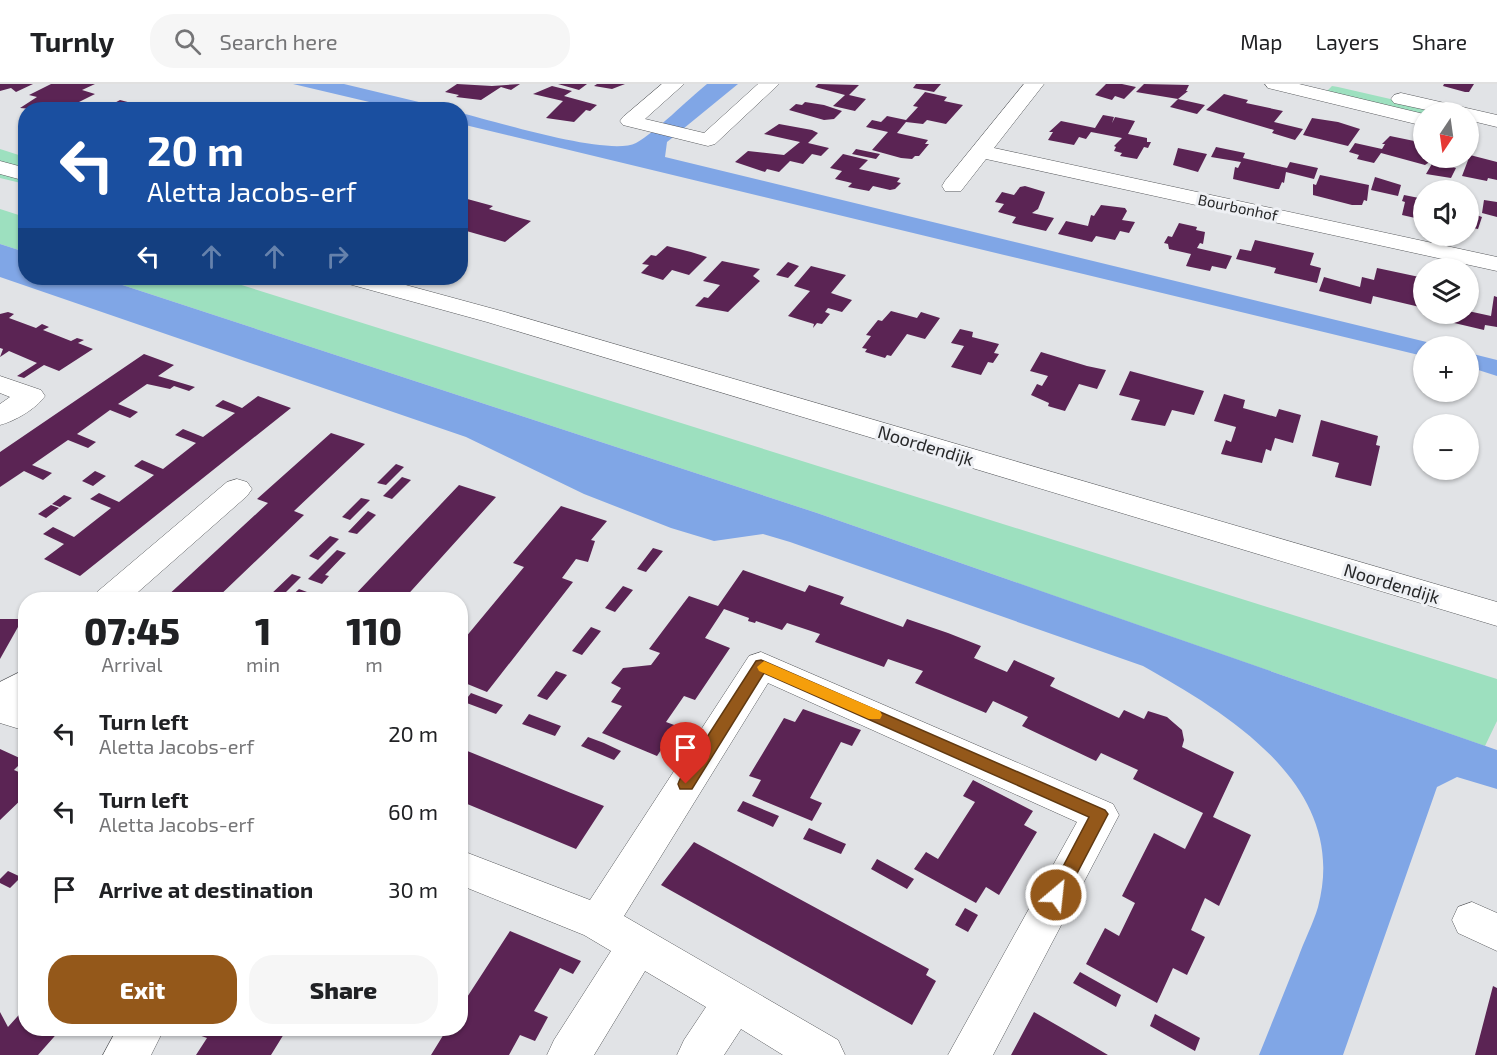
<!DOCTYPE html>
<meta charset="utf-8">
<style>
body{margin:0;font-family:"Exo 2",sans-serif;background:#f6f6f6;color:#202124;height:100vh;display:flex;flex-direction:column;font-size:22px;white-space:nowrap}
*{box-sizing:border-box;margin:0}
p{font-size:20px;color:#757577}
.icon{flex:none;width:33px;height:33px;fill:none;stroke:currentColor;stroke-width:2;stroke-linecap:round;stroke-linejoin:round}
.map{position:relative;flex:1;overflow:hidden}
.side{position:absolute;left:18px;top:508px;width:450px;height:444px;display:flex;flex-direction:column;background:#fff;border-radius:24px;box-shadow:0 2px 4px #0004}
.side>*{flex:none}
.top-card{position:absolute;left:18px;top:18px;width:450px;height:183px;border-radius:24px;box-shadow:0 2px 4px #0004;background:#1a4fa0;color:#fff;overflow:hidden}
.needle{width:39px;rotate:193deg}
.fabs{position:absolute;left:1413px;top:18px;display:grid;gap:12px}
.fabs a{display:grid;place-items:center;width:66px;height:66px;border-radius:50%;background:#fff;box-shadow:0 2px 4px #0004;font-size:30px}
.pin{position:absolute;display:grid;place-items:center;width:51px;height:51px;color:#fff;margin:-62px -26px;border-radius:50% 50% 50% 0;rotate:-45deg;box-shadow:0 0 6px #0007}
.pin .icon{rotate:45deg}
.me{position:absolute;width:66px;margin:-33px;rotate:28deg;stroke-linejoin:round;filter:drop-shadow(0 0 4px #0008)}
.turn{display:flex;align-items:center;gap:21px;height:126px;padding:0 30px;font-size:27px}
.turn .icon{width:78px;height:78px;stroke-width:2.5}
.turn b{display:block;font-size:42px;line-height:51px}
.lanes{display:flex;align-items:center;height:57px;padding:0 30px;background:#0003;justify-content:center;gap:30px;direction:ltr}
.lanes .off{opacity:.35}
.eta{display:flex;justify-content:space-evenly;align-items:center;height:102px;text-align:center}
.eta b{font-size:36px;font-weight:800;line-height:42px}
.cta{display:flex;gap:12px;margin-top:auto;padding:12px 30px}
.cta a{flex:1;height:69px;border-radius:24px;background:#94581a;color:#fff;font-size:24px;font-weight:800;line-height:69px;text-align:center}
.cta a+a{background:#f6f6f6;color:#202124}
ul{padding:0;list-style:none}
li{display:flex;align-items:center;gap:18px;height:78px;padding:0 30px}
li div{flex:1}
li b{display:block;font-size:22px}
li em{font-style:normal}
header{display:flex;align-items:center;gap:36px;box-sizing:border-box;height:84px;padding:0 30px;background:#fff;border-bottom:2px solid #e0e0e0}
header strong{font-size:28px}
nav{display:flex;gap:33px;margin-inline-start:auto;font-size:21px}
.search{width:420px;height:54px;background:#f6f6f6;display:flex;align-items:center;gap:15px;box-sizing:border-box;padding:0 21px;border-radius:24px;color:#757577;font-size:22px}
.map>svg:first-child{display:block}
.green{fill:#9de0bf}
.water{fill:#80a6e6}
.building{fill:#5b2454}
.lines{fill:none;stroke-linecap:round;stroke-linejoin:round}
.street-casing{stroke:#5a5c5f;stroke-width:1}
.street{fill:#fff;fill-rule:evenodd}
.route{fill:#94581a;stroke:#603911;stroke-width:1.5}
.slow{fill:#f59e0b}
.labels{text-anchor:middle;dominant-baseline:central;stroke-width:6;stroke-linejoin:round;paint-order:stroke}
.far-street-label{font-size:15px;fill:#272829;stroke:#eef0f4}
.street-label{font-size:18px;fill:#272829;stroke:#eef0f4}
</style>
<header>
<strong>Turnly</strong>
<div class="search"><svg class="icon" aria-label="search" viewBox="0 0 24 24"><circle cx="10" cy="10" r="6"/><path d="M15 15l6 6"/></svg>Search here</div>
<nav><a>Map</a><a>Layers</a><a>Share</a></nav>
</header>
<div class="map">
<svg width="1497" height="971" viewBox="0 0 1497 971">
<rect width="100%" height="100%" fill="#e1e3e6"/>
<path class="green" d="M1332 2 1338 3 1447 28H1424L1423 33 1327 7Z
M0 65 25 73V100L0 94Z
M0 125 25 133V168L0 160Z
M101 194H219L1497 595V637L1485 662 817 429Z"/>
<path class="water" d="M293 0H344L448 25H399Z
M707 0H738L667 58 665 73 1443 262H1424L1423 272 461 40V29C494 37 609 73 636 59 656 48 687 16 707 0Z
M0 160 25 168 26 194H101L817 429 1497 666V705L1457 693 1437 703 1343 971H1259C1272 939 1285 906 1298 874 1304 857 1313 840 1318 823 1350 703 1230 631 1143 582L790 458 763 450 714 457 671 444 584 410 466 353 0 193Z
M1469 269 1497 276V292L1469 283Z"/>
<path class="building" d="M0 0H33L16 8 11 4 0 7Z
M51 0H95L82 6 95 10 71 22 57 19 44 26 20 24 37 13 29 11Z
M457 0 492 2 520 0 511 6 501 3 481 16 456 13 459 11 445 8Z
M558 0H587L579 6Z
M597 0H625L612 5 594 2Z
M818 0 859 1 849 11 866 15 855 27 833 22 845 11 815 3Z
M916 0H941L934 8 913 4Z
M1106 0H1122L1136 3 1124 15 1115 12 1112 16 1095 11Z
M1144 0 1189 1 1186 7H1188L1178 15 1205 21 1197 30 1170 23 1178 15 1136 8Z
M1444 0H1474L1469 8H1465L1443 2Z
M552 2 572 7 564 12 597 21 590 27 586 26 574 38 546 34 563 17 533 10Z
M925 8 947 13 944 17 963 21 946 40 927 36 923 40 906 38 897 49 928 56 925 60H929L919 72H915L912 75 901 74 872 66 888 48 866 43 872 36 881 38 887 32 906 36 918 23 913 22Z
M1224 10 1248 16 1246 19 1283 27 1274 38 1303 45 1295 56 1272 49 1274 46 1206 26Z
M120 16 139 21 131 26H88L98 21 107 23Z
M805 18 824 21 842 27 834 35 824 36 789 26 796 20 802 21Z
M1103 31 1114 33 1112 39 1115 33 1135 37 1128 50 1147 54V58H1151L1148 64 1144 63 1137 75 1120 72 1122 69 1114 67 1116 63 1114 62 1122 54 1091 48 1086 55 1079 53 1074 61 1048 56 1053 48H1049L1061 37 1095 44Z
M1312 34 1338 38 1360 45 1348 62 1303 51Z
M779 40 812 46 818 49 808 59 829 64 821 72 812 70 803 80 790 77 779 88 767 85 765 88 735 78 748 67 784 71 800 58 764 50Z
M1390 52 1424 59V74H1431L1428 79 1425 81 1381 69 1374 79 1357 75 1359 71 1349 68 1355 59 1382 65 1385 60H1382Z
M1216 63 1245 69 1243 74 1287 84 1290 78 1318 84 1314 95 1286 88 1284 99 1282 98 1279 105H1276L1233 95 1235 83 1238 84 1241 78 1211 73Z
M1178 64 1207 70 1198 88 1173 81Z
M856 65 880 70 876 75 852 70Z
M843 70 868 76 859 85 900 94 897 98 901 99 895 105 890 106 873 102 869 107 848 103 852 99 835 95 842 87 830 84Z
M1470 71 1497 78V96L1488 94 1487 97 1462 92Z
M1433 78 1445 81 1456 84 1451 94 1426 90Z
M1320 91 1369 101 1367 117 1364 116 1362 121H1352L1313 111V100L1316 101Z
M1375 93 1401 101 1398 112 1371 106Z
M1025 102 1045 108 1038 125 1032 129 1054 134 1046 147 1012 139 1016 133 998 128 1004 120 995 118 1002 108 1014 111 1020 103Z
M1404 111 1424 115V136L1402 131 1405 118 1402 117Z
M460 113 493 122 489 125 531 137 505 158 463 146 460 148Z
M1484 116 1497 118V133L1482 129Z
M1101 121 1125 124 1127 127 1122 136 1135 138 1129 149 1120 147 1115 156 1096 152 1092 158 1058 150 1066 137 1088 142 1091 131 1094 132Z
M1468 128 1482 133 1478 145 1468 143Z
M1179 139 1197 143 1196 146 1205 148 1203 160 1200 159 1197 164 1232 172 1226 185 1212 182 1210 187 1186 182 1191 170 1169 165 1168 160 1164 159 1168 152 1172 153Z
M1255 156 1314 169 1310 181 1321 184 1317 199 1274 189 1276 184 1236 175 1240 165 1251 167Z
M667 162 691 168 707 173 689 191 672 186 663 196 641 189 649 181 642 180 651 171 656 172Z
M722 177 760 185 753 192 760 197 728 228 695 222 704 213 708 214 720 201 703 197Z
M788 178 799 182 788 194 776 191Z
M811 182 846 191 831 209 852 216 842 228 828 224 825 228 830 230 822 240 817 239 813 244 814 240 788 232 810 207 794 202Z
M1377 184 1424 194V224L1373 212 1371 220 1319 207 1324 193 1360 203 1362 193 1374 196Z
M1494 212 1497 213V243L1485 241 1484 246 1450 238 1451 230H1468V227L1491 232Z
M891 227 917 234 921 228 940 234 925 255 907 250 891 272 887 271 885 274 865 268 867 265 862 264 871 252 866 251 878 236 882 237Z
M8 228 14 230 9 234 36 244 42 240 49 243 43 246 71 257 77 254 84 256 78 259 93 265 59 287 44 281 24 294 17 292 37 279 9 267 0 273 3 265 0 264V230Z
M960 245 973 248 972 253 999 260 994 269 999 270 993 279 988 278 981 291 951 283 964 262 951 259Z
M1041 268 1087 282 1106 286 1097 305 1079 300 1065 327 1051 323 1048 322 1049 319 1031 311 1037 300 1042 302 1048 292 1030 287Z
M144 270 174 281 158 292 195 303 189 307 174 302 170 305 147 300 118 320 138 328 130 334 110 326 77 350 96 358 88 364 68 356 32 381 52 389 43 396 24 387 0 403V368Z
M1130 287 1204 307 1194 331 1172 326 1165 342 1131 336 1140 316 1119 311Z
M1224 310 1245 316 1243 324 1276 333 1279 325 1301 331 1293 359 1275 354 1271 367 1266 365 1262 379 1221 370 1226 356 1231 358 1236 343 1214 337Z
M258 312 291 324 80 492 44 475 64 460 43 450 53 443 74 453 111 424 90 415 99 409 119 418 154 391 134 382 142 376 163 385 196 359 175 351 183 345 203 353 235 329 215 322 223 316 242 324Z
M1321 336 1378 352 1376 361 1380 362 1371 402 1335 393 1339 379 1312 372Z
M331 349 365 360 294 427 304 431 215 516 165 514 268 419 257 415Z
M396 380 404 383 386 401 377 399Z
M95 387 106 392 93 402 82 397Z
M402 393 411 396 392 415 383 412Z
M459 401 496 413 403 516H350Z
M64 411 72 414 60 423 52 420Z
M361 414 370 416 350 436 342 433Z
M51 421 59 424 46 434 38 430Z
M561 422 607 437 591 456 595 457 588 478 576 475 562 494 573 498 487 608 460 597V560L524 483 513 479Z
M368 427 376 431 357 450 348 448Z
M330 452 339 455 318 476 309 472Z
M653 464 663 467 646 488 637 485Z
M337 466 346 469 325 491 329 492 322 500 308 495Z
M743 486 805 508 809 501 844 513 840 520 903 543 907 535 948 549 981 562 974 574 1007 588 1014 576 1055 594 1050 602 1119 634 1124 626 1144 635 1148 627 1167 633 1182 646 1184 656 1182 663 1234 688 1213 733 1251 751 1219 822 1205 814 1191 846 1205 853 1187 891 1173 884 1157 919 1086 880 1105 844 1119 852 1135 819 1122 812 1154 749 1185 765 1203 729 1133 695 1138 686 1101 669 1096 677 1022 642 1028 633 993 617 986 629 915 599 923 587 888 575 884 583 815 558 820 550 787 539 782 546 756 537 755 539 748 537 749 534 724 525 705 554 730 564 695 616 684 612 666 638 677 642 657 672 602 649 622 622 611 618 621 604 611 599 623 584 651 581 660 569 649 565 689 512 718 522Z
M292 490 301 493 279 515 269 512Z
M623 502 633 506 615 528 605 524Z
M299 505 307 508 300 516H287Z
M26 530V545L18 543 0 575V535H21Z
M591 543 601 547 582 571 572 567Z
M556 587 567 591 547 616 537 612Z
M471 609 503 621 496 630 464 618Z
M803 625 861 646 852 662 841 658 810 714 822 719 812 737 752 712 761 696 749 692 784 634 795 638Z
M529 630 561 642 555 652 522 640Z
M588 653 604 659 621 667 614 676 581 662Z
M460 664 571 709 604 722 576 765 460 717Z
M0 665 24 676 14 686 26 691V711L0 736Z
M973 696 1033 727 1024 741 1037 748 999 811 986 803 976 819 914 785 926 768 938 775 975 718 963 712Z
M743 717 779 732 773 743 737 727Z
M809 744 846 760 841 770 803 755Z
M694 758 929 885 926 891 936 897 912 941 661 801Z
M877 775 914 795 907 805 871 785Z
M8 787 21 793 10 804 0 799V795Z
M965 824 978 831 968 848 955 841Z
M510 847 581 877 573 890 560 884 534 927 548 933 535 957 520 951 509 971H431L447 945H460V924Z
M1080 888 1121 911 1116 923 1073 899Z
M1493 902 1497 904V971H1475Z
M26 923V945H61L38 971H0V928L8 943Z
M1034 928 1074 951 1108 971H1011Z
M1155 930 1200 954 1195 967 1150 942Z
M196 945H287L271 971H196L207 954 193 949Z"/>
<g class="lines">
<g class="street-casing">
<path id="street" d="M662 0H684L645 35 704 49 758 0H779L715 60 708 62 623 41 620 37 623 33Z
M1024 0H1044L994 64 1497 173V187L986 75 961 107H945L942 102 945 97Z
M1265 0H1299L1424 30V42L1268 4Z
M1401 9 1497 31V43L1468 36V28H1436L1394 19 1391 15 1394 11Z
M0 77 26 84V97L0 90Z
M342 194H380L505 228 1497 518V542L487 238 345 199Z
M0 292 41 306 45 312C36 325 15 337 0 341V320L10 313 0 309Z
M237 395 247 398 252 405 247 412 129 516H92L97 508 227 398Z
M761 568 1113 720 1119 731 993 971H948L1077 738 768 599 624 832 838 956 845 971H783L741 945 724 971H677L684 956 706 923 645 887 594 971H547L554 956 611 867 584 851 460 801V766L590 816 749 572Z
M26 585V616L23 618 26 619V647L0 639V598Z
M1472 818 1497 829V867L1458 849 1452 836 1458 823Z
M117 945H164L151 971H103Z"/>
</g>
<use href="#street" class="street"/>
</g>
<path class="route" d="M761 576 1105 726 1108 730 1063 816 1056 818 1050 816 1048 811 1089 733 764 589 692 705H680L678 700 680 695 756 577Z"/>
<path class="slow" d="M764 577 880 627 882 631 880 635H869L759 587 757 583Z"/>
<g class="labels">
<g class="far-street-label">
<text transform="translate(1238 123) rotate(12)">Bourbonhof</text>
</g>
<g class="street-label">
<text transform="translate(926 361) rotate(17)">Noordendijk</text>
<text transform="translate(1392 499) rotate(17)">Noordendijk</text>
</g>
</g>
</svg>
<div class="fabs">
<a><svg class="needle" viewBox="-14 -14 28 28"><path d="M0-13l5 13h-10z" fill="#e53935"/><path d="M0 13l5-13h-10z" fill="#757577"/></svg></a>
<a><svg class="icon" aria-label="sound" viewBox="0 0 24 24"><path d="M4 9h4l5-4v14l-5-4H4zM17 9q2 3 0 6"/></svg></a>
<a><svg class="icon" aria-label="layers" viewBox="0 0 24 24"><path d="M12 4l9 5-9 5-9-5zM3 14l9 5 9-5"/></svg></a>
<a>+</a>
<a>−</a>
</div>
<div class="pin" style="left:686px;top:700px;background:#d93025"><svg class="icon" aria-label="arrive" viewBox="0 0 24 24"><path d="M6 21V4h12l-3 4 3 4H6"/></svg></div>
<svg class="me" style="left:1056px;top:811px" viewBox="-20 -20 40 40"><circle r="17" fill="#94581a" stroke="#fff" stroke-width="3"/><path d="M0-11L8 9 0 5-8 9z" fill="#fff"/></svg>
<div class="top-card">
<div class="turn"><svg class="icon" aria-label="left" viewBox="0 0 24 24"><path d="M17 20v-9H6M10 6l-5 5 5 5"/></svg><div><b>20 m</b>Aletta Jacobs-erf</div></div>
<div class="lanes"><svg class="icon" aria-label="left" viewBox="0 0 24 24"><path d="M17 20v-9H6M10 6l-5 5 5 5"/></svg><svg class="icon off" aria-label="ahead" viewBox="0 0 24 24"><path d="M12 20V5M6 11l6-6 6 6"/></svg><svg class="icon off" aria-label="ahead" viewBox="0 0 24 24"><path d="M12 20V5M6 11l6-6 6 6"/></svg><svg class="icon off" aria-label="right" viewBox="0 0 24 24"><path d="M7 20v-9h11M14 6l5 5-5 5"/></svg></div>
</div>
<section class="side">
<div class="eta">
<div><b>07:45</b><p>Arrival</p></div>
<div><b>1</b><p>min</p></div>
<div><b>110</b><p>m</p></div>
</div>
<ul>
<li><svg class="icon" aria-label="left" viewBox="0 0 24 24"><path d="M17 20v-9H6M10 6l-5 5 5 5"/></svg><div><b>Turn left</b><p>Aletta Jacobs-erf</p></div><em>20 m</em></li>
<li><svg class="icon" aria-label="left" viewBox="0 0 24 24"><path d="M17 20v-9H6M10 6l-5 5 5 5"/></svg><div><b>Turn left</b><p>Aletta Jacobs-erf</p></div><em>60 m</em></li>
<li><svg class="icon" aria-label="arrive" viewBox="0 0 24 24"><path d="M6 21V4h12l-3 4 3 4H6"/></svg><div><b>Arrive at destination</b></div><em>30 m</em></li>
</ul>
<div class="cta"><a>Exit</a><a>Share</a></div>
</section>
</div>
